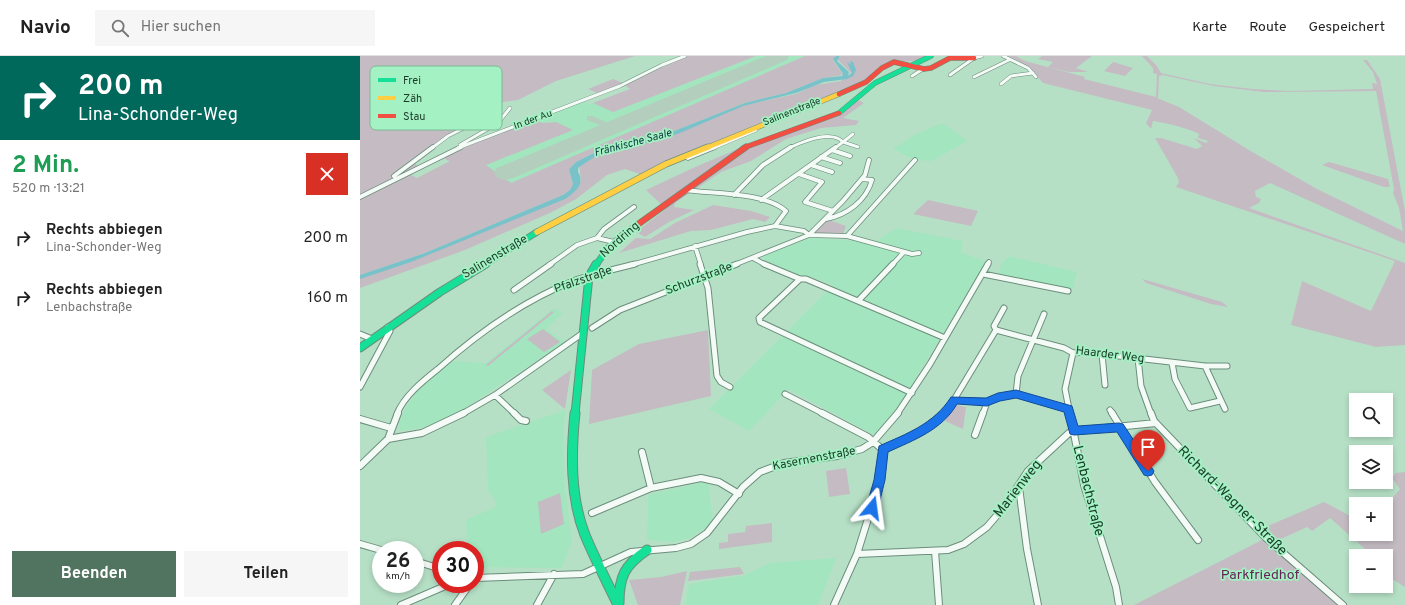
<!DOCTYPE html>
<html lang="de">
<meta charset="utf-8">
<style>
body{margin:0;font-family:Overpass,sans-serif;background:#f6f6f6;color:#222;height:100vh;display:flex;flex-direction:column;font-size:15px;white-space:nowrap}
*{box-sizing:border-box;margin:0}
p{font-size:13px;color:#767676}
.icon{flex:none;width:22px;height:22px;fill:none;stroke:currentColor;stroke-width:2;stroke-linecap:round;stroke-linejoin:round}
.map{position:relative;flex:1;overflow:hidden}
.panel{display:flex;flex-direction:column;background:#fff;width:360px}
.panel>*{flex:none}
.guide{background:#00695c;color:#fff;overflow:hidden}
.tools{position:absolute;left:989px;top:337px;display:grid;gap:8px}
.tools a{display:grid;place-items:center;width:44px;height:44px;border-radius:0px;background:#fff;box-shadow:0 2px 6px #0003;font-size:20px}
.speed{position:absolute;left:12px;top:485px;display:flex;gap:8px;font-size:20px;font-weight:700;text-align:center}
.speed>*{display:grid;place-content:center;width:52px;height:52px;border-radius:50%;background:#fff;box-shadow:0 2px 6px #0003;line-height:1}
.speed small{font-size:10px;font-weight:400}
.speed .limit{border:6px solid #d22;background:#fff;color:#111}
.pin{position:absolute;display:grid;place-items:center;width:34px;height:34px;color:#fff;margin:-41px -17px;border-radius:50% 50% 50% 0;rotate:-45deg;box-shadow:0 0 4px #0007}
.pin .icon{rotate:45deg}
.me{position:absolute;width:44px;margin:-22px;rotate:16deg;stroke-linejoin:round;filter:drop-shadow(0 0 3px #0008)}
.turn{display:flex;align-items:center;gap:14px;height:84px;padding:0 12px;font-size:18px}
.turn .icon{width:52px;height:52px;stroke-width:2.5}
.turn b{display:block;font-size:28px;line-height:34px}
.round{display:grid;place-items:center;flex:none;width:42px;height:42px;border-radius:0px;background:#f6f6f6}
.head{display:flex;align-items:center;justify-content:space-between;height:68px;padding:0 12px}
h1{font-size:24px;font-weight:700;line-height:30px;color:#1e9e55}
.primary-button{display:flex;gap:8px;margin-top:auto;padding:8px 12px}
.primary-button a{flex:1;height:46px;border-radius:0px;background:#517460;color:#fff;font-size:16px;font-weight:700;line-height:46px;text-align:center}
.primary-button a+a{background:#f6f6f6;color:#222}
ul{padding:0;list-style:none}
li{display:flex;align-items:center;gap:12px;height:60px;padding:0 12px}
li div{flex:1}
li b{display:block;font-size:15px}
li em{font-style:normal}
header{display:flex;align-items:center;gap:24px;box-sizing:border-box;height:56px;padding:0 20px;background:#fff;border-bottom:1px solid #e0e0e0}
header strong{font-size:19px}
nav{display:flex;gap:22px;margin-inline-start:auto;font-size:14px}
.search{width:280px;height:36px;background:#f6f6f6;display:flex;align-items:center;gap:10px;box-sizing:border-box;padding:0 14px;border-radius:0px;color:#767676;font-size:15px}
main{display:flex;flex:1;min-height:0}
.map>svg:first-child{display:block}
.built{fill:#a3e5be}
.green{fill:#c4bbc3;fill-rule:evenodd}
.water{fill:#79c2ca}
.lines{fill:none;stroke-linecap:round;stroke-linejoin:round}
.taxiway{fill:#b4cebe;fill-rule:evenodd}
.runway{fill:#b4cebe;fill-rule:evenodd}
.street-far3-casing{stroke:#6b8e7b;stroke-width:4}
.street-far2-casing{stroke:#6b8e7b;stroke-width:5.5}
.street-far1-casing{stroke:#6b8e7b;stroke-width:7}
.street-casing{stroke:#6b8e7b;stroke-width:8}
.fast-far3-casing{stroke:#6b8e7b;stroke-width:5.5}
.fast-far2-casing{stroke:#6b8e7b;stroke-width:7}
.fast-far1-casing{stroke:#6b8e7b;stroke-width:9}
.fast-casing{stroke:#6b8e7b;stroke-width:11}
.slow-far1-casing{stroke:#6b8e7b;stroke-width:5.5}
.slow-casing{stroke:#6b8e7b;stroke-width:7}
.jam-far1-casing{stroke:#6b8e7b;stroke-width:5.5}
.jam-casing{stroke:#6b8e7b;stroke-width:7}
.street-far3{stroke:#f4faf6;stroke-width:3}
.street-far2{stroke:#f4faf6;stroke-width:4}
.street-far1{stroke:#f4faf6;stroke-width:5}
.street{stroke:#f4faf6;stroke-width:6}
.fast-far3{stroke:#16e098;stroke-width:4.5}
.fast-far2{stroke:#16e098;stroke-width:5.5}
.fast-far1{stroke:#16e098;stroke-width:7}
.fast{stroke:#16e098;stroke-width:9}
.slow-far1{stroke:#ffcf43;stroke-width:4.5}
.slow{stroke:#ffcf43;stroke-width:5.5}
.jam-far1{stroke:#f24e42;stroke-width:4.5}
.jam{stroke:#f24e42;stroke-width:5.5}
.route{fill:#1a73e8;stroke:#114b97}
.labels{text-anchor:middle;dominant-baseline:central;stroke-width:3.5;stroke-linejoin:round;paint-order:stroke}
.far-street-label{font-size:10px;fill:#1b3a29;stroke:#a4f1c3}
.far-water-label{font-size:11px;font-style:italic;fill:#0c3640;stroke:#a4f1c3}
.street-label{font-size:12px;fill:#1b3a29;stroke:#a4f1c3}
.near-street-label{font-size:14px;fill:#1b3a29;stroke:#a4f1c3}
.near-park-label{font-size:14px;fill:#672258;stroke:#a4f1c3}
.key{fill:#a4f1c3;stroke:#7bba95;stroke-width:1}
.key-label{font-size:11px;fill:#1b3a29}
</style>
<header>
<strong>Navio</strong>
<div class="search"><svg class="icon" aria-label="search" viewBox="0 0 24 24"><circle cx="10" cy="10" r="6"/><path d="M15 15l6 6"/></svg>Hier suchen</div>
<nav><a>Karte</a><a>Route</a><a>Gespeichert</a></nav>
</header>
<main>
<section class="panel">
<div class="guide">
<div class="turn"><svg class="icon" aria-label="right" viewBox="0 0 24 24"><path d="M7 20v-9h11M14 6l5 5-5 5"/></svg><div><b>200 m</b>Lina-Schonder-Weg</div></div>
</div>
<div class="head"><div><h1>2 Min.</h1><p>520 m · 13:21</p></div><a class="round" style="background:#d93025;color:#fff"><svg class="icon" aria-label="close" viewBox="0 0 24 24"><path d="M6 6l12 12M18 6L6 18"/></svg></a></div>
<ul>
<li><svg class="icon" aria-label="right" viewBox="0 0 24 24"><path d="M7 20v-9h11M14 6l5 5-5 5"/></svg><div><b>Rechts abbiegen</b><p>Lina-Schonder-Weg</p></div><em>200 m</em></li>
<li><svg class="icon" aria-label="right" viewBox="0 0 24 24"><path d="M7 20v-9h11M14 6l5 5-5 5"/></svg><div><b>Rechts abbiegen</b><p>Lenbachstraße</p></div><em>160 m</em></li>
</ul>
<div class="primary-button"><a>Beenden</a><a>Teilen</a></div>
</section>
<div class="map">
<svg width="1045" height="549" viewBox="0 0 1045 549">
<rect width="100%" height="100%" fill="#b6e0c6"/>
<path class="built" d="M396 0H445L151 127 125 109 212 74 196 66 183 67 174 64 223 45 229 48 233 47 253 56Z
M582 67 608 85 571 105 555 104 533 93 554 79Z
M536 172 603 185 601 196 626 206 539 350 514 379 429 333 389 375 349 353 473 229 449 220H440L405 205 402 200 450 182 515 186Z
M649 200 717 216 712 235 639 218 641 208Z
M194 252 203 257 186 273 205 286 91 361 71 370 40 375 39 366 46 351 62 329 93 305 126 307Z
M205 354 203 390 205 433 212 484 202 512 115 511V494H108L106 464 135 451V444L128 435 126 381Z
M348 425 353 466 330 482 313 486 287 484 288 439Z
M476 502 458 549H325L329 528 383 520 409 507Z"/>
<path class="green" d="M0 0H275L196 25 158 44 143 46 97 74 54 107 58 110 0 139Z
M327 0H396L253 56 233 47 270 33 264 29Z
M445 0H476L473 4 483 19 463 22 426 37 385 47 299 81 238 95 216 106 209 113 213 128 210 134 203 139 65 197 0 219V143L49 118 57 122 90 105 86 104 85 97 174 64 183 67 196 66 213 74 126 109 151 127Z
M481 0H568L561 4 532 7 511 22 285 120 265 113 247 119 216 143 192 156 105 194 0 232V222L25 214 208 139 221 125 219 107 237 98 299 83 384 49 436 38 455 29 481 25 491 17 477 3Z
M645 0H656L665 5 725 21 724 23 796 41 797 18 793 17V12L782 0H787L796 9 801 17 805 18 850 28 892 33 929 35 1013 33 1012 27 1017 28 1013 16 1003 4H1007L1020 23 1045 155V188L910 127 895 135 896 141 901 143 899 147 889 152 1045 207V289L1016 291 931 269 942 225 1011 255 1035 205 816 131 819 126 818 122 795 82H801L837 93 842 90 834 82 846 87 848 85 838 82 839 78C831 73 803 66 793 65L791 73 786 67 792 54 683 27 669 11ZM803 19 854 30 904 36 1016 35 1034 133 1033 137 1039 152 1043 175 957 133 889 94 819 51 797 42 798 41 799 20Z
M682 0H732L716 12 728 16H709L688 11 693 6 678 3Z
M753 6 773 12 765 20 744 15Z
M253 23 263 27 237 37 228 33Z
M496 43 504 47 483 62 499 65 496 69 461 72 426 83 391 105 361 116 315 147 314 151 334 154 309 166 285 181 276 176 306 153 286 134 333 112 408 80 479 55Z
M969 106 1028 123 1030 131H1024L962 109Z
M568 144 618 155 611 170 553 158Z
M353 149 391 155 410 161 405 166 393 163 351 174 331 175 259 197 276 182 290 183 315 167Z
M466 163 486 170 482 180 449 179Z
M782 223 862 246 868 251 851 248 786 227Z
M192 255 194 256 128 310 126 309Z
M183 273 200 286 184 296 167 283Z
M348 274 351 340 229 368 232 314 279 288Z
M211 314 205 353 182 334Z
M596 349 606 351 603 373 585 365Z
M486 412 490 438 469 441 466 415Z
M1045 416V531L1026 519V500H1013L970 462 952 475 947 471 912 487 898 474 964 446 996 463V478H1026V449L1040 433 1032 422 1036 417Z
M200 437 204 468 181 478 178 446Z
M412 467V486L359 493V487L368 486V478L385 476 386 470Z
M904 483 980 549H774Z
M380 511 384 518 328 525 330 516Z
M327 515 320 549H278L269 524 301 521Z"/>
<path class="water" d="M476 0H480L477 5 489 16 488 20 492 17 487 6 491 9 490 5 493 6 496 14 493 20 487 23 464 26 436 37 383 50 320 77 298 84 239 98 219 111C217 115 218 116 220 120 223 131 213 137 205 143L51 206 0 223V219L65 197 203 139 210 134 213 128 209 113 216 106 238 95 299 81 385 47 426 37 463 22 482 20 483 18 473 3Z"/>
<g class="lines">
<path class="taxiway" d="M227 60H233L256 71 249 73 227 64Z"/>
<path class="runway" d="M406 0H429L427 4 153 122 145 124 137 122 134 117 137 112Z"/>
<g class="street-far3-casing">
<path id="street-far3" d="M643 0 668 12 676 21
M590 19 614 2 622 0
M552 20 563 13
M614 21 649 4
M641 28 651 20 673 17
M100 89 138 67 150 52
M72 92 88 80 114 67
M98 92 260 30 302 9 325 0
M353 92 396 74
M429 92C442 86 471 73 483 86L493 78
M475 92 483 86 498 91"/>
</g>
<g class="street-far2-casing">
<path id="street-far2" d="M472 94 490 100
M461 101 480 107
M328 102 355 91
M451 109 472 116
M439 118 462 126 445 146 473 155
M34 120 73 91
M325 134C353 138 405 136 426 155L415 170
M374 139 403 109 431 91
M0 141 101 91
M401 144 476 91
M466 163C487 159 506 145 512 124L502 123
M487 180 555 104
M254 186 237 182 244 173 274 151
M335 190 341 209
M393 202 406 209
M189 209 217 189 237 182
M271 209 387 176 415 170 444 175 449 179 487 180 552 198 559 197
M374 209 449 179 483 145 505 119 509 104
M532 209 544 196
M627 209 629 206"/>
</g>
<g class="street-far1-casing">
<path id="street-far1" d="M340 208 348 232 357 320 361 326 370 331
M404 208 440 223H446L585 282
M623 218 708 235
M440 223 399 262 400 266 552 337
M154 234 191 208
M498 245 533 208
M232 272 260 254 377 208
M636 274 704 292 713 297 724 296 845 310H867
M0 278 12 283
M742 298 745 329
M778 302 781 330 791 358
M812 307 815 323 830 352 860 345
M845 310 865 353
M0 331 30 275 28 271
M425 338 464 358
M656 338 658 320 684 258
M135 339 155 358
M595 344 627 346 638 341 656 338 709 353
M750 354 753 358
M37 358C44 340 63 325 78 313 118 277 163 245 213 225 233 218 255 213 275 208
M102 358 135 339 223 277
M537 358 570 308 628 208
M583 358 589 352 636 274 634 270 644 252
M623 358 627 346
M710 358 705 333 713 297"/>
</g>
<g class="street-casing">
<path id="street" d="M154 357 161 364 166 365
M462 357 508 381 523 394 520 424 497 498 474 549
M710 357 724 429 756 531 759 549
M752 357 795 426 838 484
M791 357 794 365 905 481 983 549
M0 363 31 372
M615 379 623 357
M28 383 38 357
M523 394 559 377 584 357
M282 396 291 432 341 422 359 426 379 438
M0 410 28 383 62 377 104 357
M659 431 667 493 678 549
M232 457 291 432
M0 488 21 494
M575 495 579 549
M497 498 588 494 604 488 627 471 644 451 668 415 709 377 714 375 796 367
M55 505 81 513
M115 522 223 518 271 496 316 492 331 488 347 477 383 431 400 416 424 407 477 400 502 393 513 386 538 357
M41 549 90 528
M95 549 110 528
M177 549 194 518"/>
</g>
<g class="fast-far3-casing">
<path id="fast-far3" d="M479 57 515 27 571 0"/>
</g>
<g class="fast-far2-casing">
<path id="fast-far2" d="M124 209 177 176
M236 209 248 192 263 179"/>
</g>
<g class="fast-far1-casing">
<path id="fast-far1" d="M0 292 80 236 126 208
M215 358 229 220 236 208"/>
</g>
<g class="fast-casing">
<path id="fast" d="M215 357C211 397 210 441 225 479 235 503 247 526 258 549
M259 547C259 520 265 509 287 494"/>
</g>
<g class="slow-far1-casing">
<path id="slow-far1" d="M346 92 479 38"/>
</g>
<g class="slow-casing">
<path id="slow" d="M177 176 306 108 348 91"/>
</g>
<g class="jam-far1-casing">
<path id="jam-far1" d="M479 38 506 26 522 12 534 6 564 13 571 12 590 2H614
M383 92 479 57"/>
</g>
<g class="jam-casing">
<path id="jam" d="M263 179 386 91"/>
</g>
<use href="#street-far3" class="street-far3"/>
<use href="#street-far2" class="street-far2"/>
<use href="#street-far1" class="street-far1"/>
<use href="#street" class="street"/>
<use href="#fast-far3" class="fast-far3"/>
<use href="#fast-far2" class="fast-far2"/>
<use href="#fast-far1" class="fast-far1"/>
<use href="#fast" class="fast"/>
<use href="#slow-far1" class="slow-far1"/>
<use href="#slow" class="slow"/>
<use href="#jam-far1" class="jam-far1"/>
<use href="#jam" class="jam"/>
</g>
<path class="route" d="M656 334 712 350 718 370 759 367 763 368 792 412 794 415 792 419 788 420 784 419 757 376 714 379 710 378 704 356 656 342 640 345 627 350 597 348C582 374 554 384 528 396L525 424 518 452 516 456 512 457 508 456 506 452 514 424 519 390C546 378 574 368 591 341L626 342 638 337Z"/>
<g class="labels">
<g class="far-street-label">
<text transform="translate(432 56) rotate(-22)">Salinenstraße</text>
<text transform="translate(173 64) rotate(-20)">In der Au</text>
</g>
<g class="far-water-label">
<text transform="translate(273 87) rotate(-15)">Fränkische Saale</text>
</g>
<g class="street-label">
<text transform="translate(260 184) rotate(-41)">Nordring</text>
<text transform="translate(135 201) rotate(-31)">Salinenstraße</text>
<text transform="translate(339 223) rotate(-21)">Schurzstraße</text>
<text transform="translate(223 224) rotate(-19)">Pfalzstraße</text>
<text transform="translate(750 299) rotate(7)">Haarder Weg</text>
<text transform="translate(454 403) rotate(-11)">Kasernenstraße</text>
</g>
<g class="near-street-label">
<text transform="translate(658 433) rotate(-52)">Marienweg</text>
<text transform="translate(728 435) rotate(76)">Lenbachstraße</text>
<text transform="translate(872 445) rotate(45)">Richard-Wagner-Straße</text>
</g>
<g class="near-park-label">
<text x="900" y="519">Parkfriedhof</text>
</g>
</g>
<rect x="10" y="10" width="132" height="64" rx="6" class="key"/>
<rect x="18" y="22" width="18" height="4" fill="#16e098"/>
<rect x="18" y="40" width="18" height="4" fill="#ffcf43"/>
<rect x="18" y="58" width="18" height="4" fill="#f24e42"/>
<g class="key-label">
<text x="43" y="28">Frei</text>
<text x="43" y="46">Zäh</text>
<text x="43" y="64">Stau</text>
</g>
</svg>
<div class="tools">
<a><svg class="icon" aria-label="search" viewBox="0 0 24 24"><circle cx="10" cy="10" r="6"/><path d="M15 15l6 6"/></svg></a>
<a><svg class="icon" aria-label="layers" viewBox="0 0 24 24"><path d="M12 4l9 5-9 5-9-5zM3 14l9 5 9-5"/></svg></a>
<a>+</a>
<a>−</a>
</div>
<div class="speed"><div>26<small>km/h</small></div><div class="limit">30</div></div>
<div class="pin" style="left:788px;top:415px;background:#d93025"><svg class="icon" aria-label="arrive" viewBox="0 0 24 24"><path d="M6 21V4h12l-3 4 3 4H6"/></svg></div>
<svg class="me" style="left:512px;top:452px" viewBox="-20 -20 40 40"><path d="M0-17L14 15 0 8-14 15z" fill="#1a73e8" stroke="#fff" stroke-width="4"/></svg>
</div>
</main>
